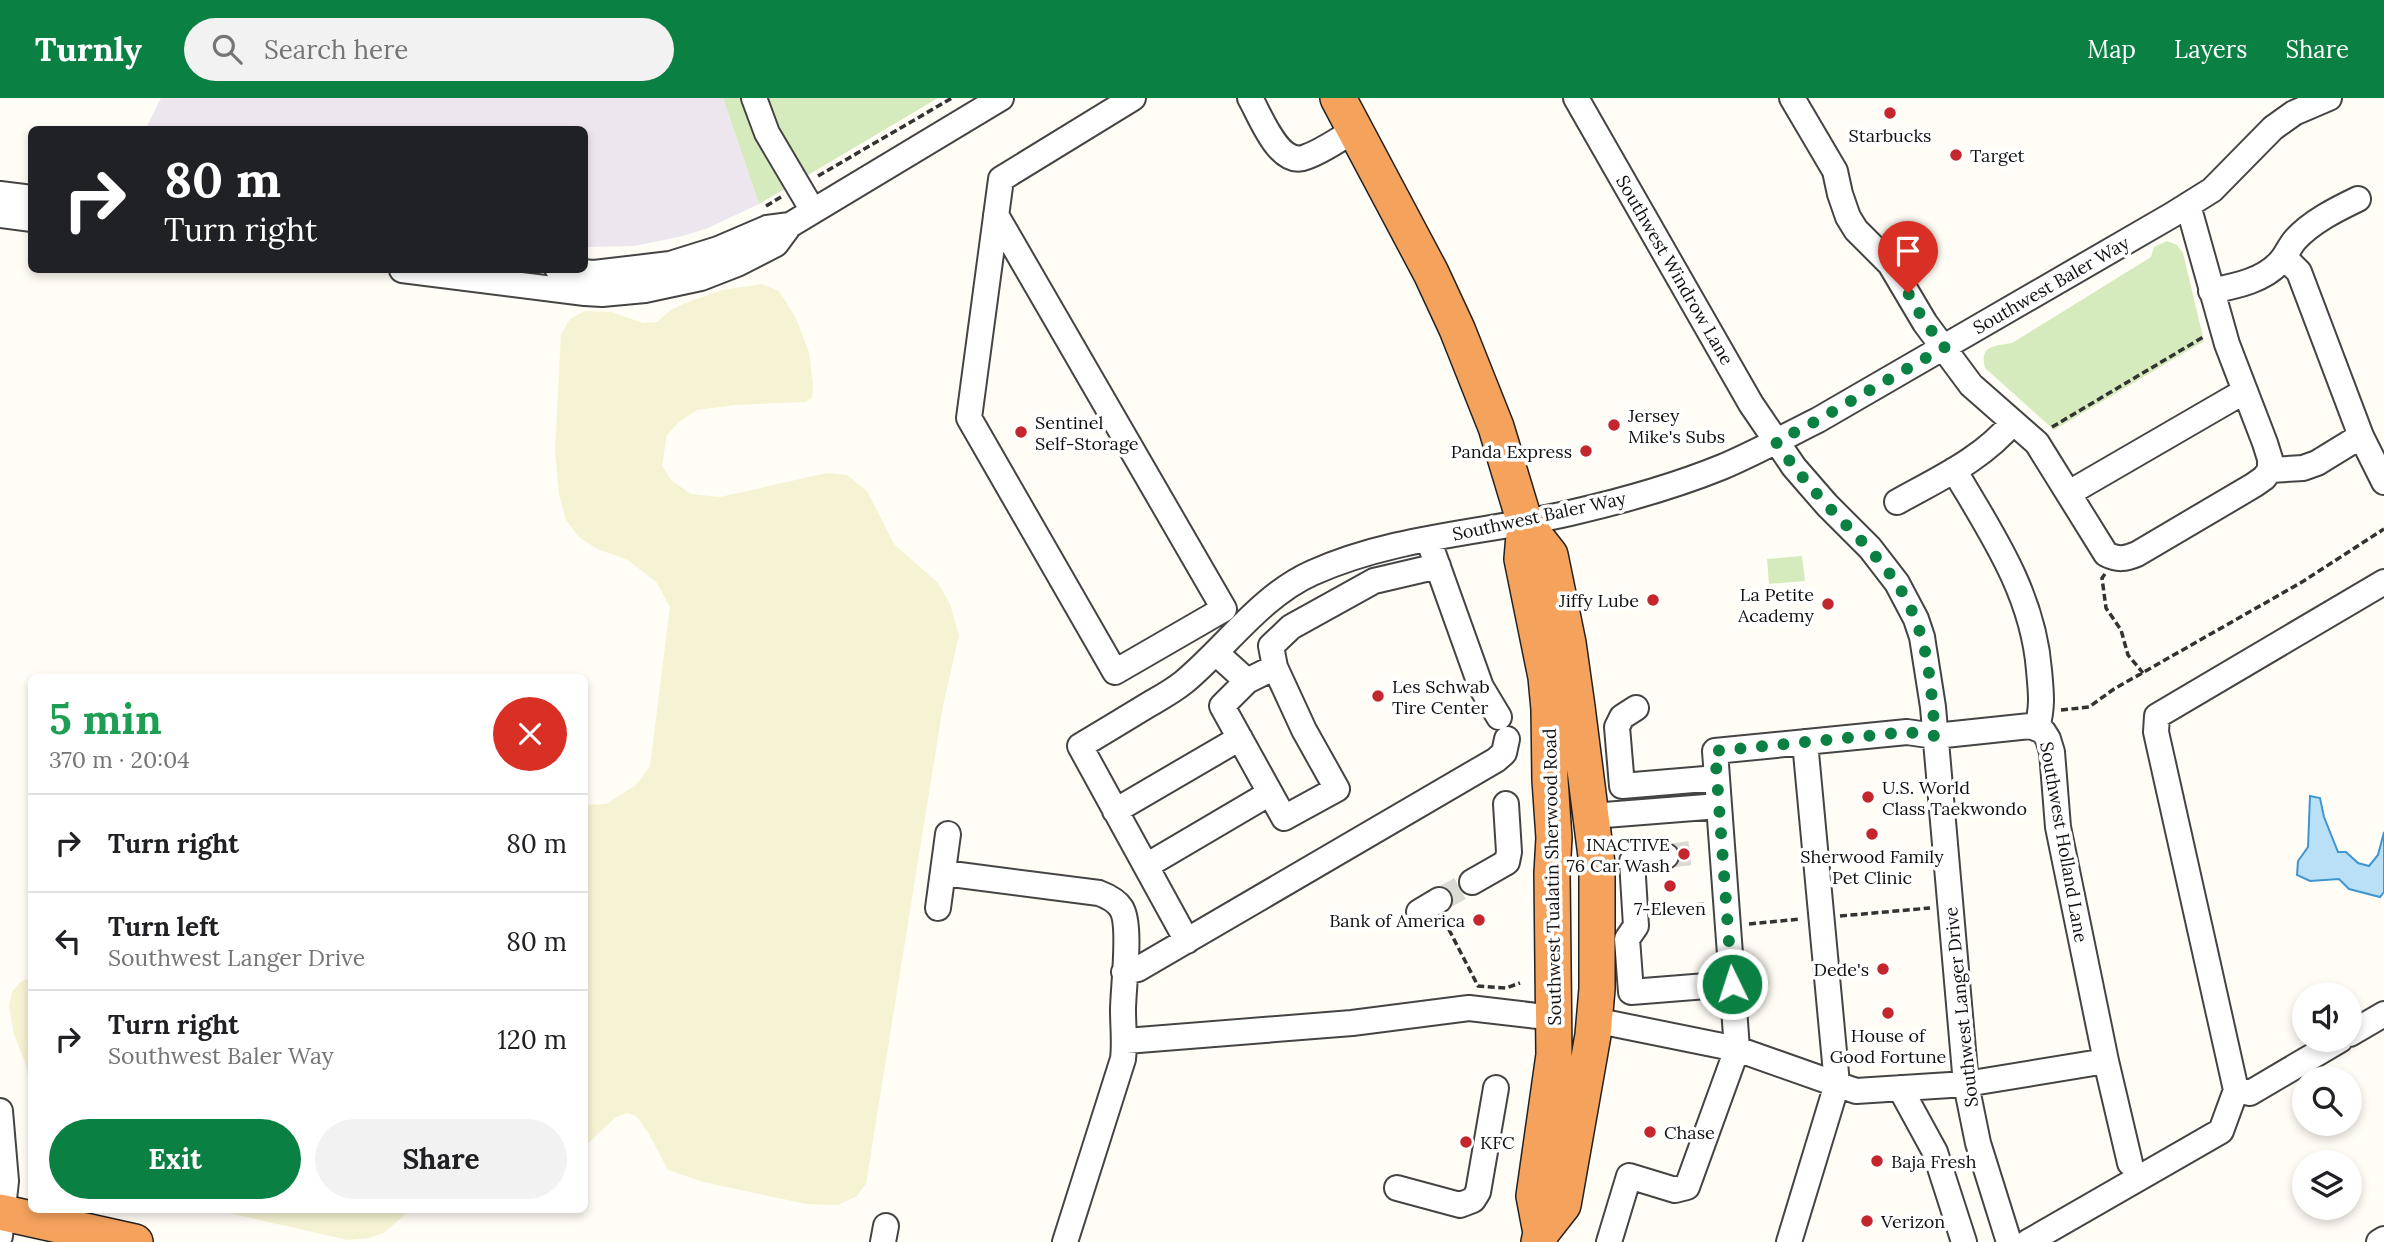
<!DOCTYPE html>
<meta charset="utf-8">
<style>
body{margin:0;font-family:Lora,serif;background:#f2f2f2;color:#202124;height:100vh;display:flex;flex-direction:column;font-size:26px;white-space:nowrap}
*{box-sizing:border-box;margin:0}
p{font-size:23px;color:#757577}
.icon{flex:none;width:38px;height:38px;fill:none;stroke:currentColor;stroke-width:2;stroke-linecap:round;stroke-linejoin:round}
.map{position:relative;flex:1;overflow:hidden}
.details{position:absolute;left:28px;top:576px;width:560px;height:539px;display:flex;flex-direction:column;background:#fff;border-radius:10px;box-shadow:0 4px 10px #0003}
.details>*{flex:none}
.hud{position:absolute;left:28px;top:28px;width:560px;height:147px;border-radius:10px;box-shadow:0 4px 10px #0003;background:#202124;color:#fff;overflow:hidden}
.tools{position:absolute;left:2292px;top:884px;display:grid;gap:14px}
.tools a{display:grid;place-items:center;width:70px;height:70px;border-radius:50%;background:#fff;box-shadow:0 4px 10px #0003;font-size:35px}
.pin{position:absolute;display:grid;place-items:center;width:60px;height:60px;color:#fff;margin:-72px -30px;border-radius:50% 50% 50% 0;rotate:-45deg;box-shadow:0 0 7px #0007}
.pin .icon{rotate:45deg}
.me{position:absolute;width:77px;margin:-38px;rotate:356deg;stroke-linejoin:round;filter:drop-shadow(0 0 5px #0008)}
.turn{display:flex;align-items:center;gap:24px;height:147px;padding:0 21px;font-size:32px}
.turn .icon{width:91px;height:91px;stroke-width:2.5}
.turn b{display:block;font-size:49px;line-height:60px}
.round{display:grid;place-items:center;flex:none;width:74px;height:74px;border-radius:37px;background:#f2f2f2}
.headline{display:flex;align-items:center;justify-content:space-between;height:119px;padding:0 21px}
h1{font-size:42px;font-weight:800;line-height:52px;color:#1e9e55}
.cta{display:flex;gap:14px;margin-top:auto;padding:14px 21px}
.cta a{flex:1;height:80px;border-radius:42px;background:#0b8043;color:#fff;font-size:28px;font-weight:800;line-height:80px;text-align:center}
.cta a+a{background:#f2f2f2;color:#202124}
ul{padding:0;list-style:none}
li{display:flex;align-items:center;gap:21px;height:98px;padding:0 21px;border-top:2px solid #e0e0e0}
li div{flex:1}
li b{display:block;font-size:26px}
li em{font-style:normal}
header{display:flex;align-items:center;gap:42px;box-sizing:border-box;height:98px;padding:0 35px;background:#0b8043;color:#fff}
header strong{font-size:33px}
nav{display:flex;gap:38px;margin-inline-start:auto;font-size:24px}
.search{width:490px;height:63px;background:#f2f2f2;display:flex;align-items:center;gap:18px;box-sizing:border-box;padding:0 24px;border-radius:38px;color:#757577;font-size:26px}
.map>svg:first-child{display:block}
.industrial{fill:#eee6ef}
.farmland{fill:#f6f3d4}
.green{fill:#d5ebbd}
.water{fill:#b9e0f7;stroke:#3f96cf;stroke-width:2}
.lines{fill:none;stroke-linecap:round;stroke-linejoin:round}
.minor-tunnel{stroke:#dbdad3;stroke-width:24;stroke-dasharray:24 12;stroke-linecap:butt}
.minor-casing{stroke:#444;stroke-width:28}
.highway-casing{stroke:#222;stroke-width:38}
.path{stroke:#333;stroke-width:3.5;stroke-dasharray:7 3.5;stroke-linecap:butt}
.minor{stroke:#fff;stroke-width:24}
.highway{stroke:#f5a25d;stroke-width:35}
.route{stroke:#0b8043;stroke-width:12;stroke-dasharray:0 21.6}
.poi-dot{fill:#c4262e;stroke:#fff;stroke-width:2.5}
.labels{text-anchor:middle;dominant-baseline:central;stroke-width:7;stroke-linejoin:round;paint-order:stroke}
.poi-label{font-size:18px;fill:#111;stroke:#fff;text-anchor:start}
.street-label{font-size:18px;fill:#111;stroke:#fff}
</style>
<header>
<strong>Turnly</strong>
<div class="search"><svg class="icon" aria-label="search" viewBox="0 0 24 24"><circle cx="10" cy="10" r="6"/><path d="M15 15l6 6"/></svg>Search here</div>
<nav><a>Map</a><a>Layers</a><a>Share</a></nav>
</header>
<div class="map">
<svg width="2384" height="1144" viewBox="0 0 2384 1144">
<rect width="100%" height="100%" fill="#fffdf5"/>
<path class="industrial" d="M161 0H723L759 106 708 130 683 138 634 148 585 149 584 32H145Z"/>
<path class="farmland" d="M762 186 779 193 796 220 809 254 813 286 812 300 805 304 735 307 697 312 679 324 667 337 662 367 671 382 691 396 720 399 827 375 847 377 867 393 894 446 938 485 950 506 959 537 943 608 866 1086 857 1098 838 1107 806 1106 703 1084 668 1072 648 1034 636 1018 627 1015 616 1019 585 1048V707L606 706 636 687 650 668 670 509 657 485 628 462 597 451 579 439 566 422 559 397 555 353 561 236 570 221 585 213 612 214 643 225 657 224 671 212 685 205 722 192Z
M31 879V997L26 967 14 937 9 908 12 894 20 884Z
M211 1111H411L384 1135 369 1140 348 1142Z"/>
<path class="green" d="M723 0H938L759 106Z
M2167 143 2177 147 2183 155 2204 243 2054 332 1985 270C1979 247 1995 248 2012 245L2151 159 2154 149Z
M1802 458 1805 483 1769 486 1767 461Z"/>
<path class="water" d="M2310 698 2320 700 2324 719 2338 754H2346L2358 765 2369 768 2378 757 2384 734V794L2380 799 2349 791 2339 781 2310 783 2297 777 2298 763 2308 749Z"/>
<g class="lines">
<path class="minor-tunnel" d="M1666 758 1701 754
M1439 802 1472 784"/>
<g class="minor-casing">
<path id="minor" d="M754 0 767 35 813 113
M1250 0C1261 19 1279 70 1306 59 1323 53 1339 41 1355 32
M1576 0 1751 306 1794 369 1827 407 1870 450 1897 485 1916 521 1922 539 1933 609 1966 986 1978 1045 2009 1144
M1792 0 1835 73 1840 96 1848 119 1856 132 1890 166 1925 225 1971 287 2037 345 2106 456C2118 462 2125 461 2137 456L2254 387 2264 380 2270 372
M0 96 32 100
M2188 107 2227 246 2265 345 2270 361V372
M0 117 32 121
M996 117 1224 511 1115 574 969 320 1001 81 1133 0
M2284 159 2299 174 2361 338 2384 384
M402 172 585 195 602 196 645 192 701 180 737 166 776 146 790 127 1001 0
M558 172 594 175 670 166 718 151 767 130 790 127
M2211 193C2235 188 2263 183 2280 164 2286 158 2289 149 2295 142 2311 124 2337 111 2358 101
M1954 372C1992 436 2033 496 2039 572 2041 595 2043 607 2037 630
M2270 372 2303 370 2317 365 2361 338
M2069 395 2245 293
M1897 404C1938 381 1983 361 2013 324
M1432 452 1481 589 1499 619
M1216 555 1247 583 1222 608 1284 720 1337 691 1304 632 1275 569 1247 583
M1275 569 1271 548 1291 529 1374 483 1438 468
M1636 610 1622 619 1617 629 1622 688 1717 680
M1115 713 1240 640
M1592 718 1719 708
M1666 758 1632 763 1636 828 1627 841 1631 894 1732 886
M1146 768 1270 695
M944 775 1099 795C1107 798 1116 802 1121 810 1132 826 1123 890 1123 912 1123 929 1125 944 1123 961L1065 1144
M1472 784 1507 764 1509 754 1506 706
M938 810 948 736
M1419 814 1439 802
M1187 843 1080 648C1102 635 1125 621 1148 607 1160 600 1173 593 1184 584 1226 549 1261 498 1312 475 1394 438 1484 435 1570 415 1622 403 1673 389 1722 369 1755 355 1786 338 1818 322L2172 117 2212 92 2273 30 2294 15 2329 0
M1124 874 1138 871 1496 662 1504 655 1507 641
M1594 922 1737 951 1856 993 1966 986 2106 963 2058 729 2052 654 2048 641 2043 633 2030 628 1935 638 1907 634 1715 653 1737 951 1687 1089 1675 1092 1629 1078 1609 1144
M2350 936 2384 916
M1126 943 1352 925 1469 910 1554 920
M2106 963 2130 1065
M1900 990 1935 1054 1964 1144
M2236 992 2250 995 2340 942
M0 1013 6 1083 0 1138
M1397 1090 1460 1107 1473 1102 1478 1094 1496 990
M883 1144 886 1128
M1789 1144 1837 986 1805 644
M2028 1144 2221 1033 2236 992 2156 634 2157 618 2384 484
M2379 1144 2384 1141"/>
</g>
<g class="highway-casing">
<path id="highway" d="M1338 0 1431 175 1457 231 1496 329 1525 425 1522 461 1546 579 1549 611 1550 682 1554 740 1552 775 1554 957 1534 1098 1541 1135
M1525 425 1550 457 1568 545 1577 609 1597 766V891L1593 937 1563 1107 1541 1135 1539 1144
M0 1114 135 1144"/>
</g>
<path class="path" d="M818 78 952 0
M766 108 781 99
M2052 329 2205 238
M2105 476 2102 480 2106 510 2121 532 2128 557 2143 575
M2061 612 2089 609 2114 591 2302 484 2384 431
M1655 809 1707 806
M1840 818 1930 810
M1444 822 1478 888 1506 890 1520 885
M1749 826 1801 821"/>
<use href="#minor" class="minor"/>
<use href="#highway" class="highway"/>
</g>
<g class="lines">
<path class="route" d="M1732 886 1715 653 1907 634 1935 638C1932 600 1930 559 1916 523 1898 474 1860 443 1826 406 1808 386 1791 366 1776 344L1818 322 1945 249 1925 225 1908 195"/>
</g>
<g class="poi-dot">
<circle cx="1890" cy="15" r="7"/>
<circle cx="1956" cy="57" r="7"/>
<circle cx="1614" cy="327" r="7"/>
<circle cx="1021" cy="334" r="7"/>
<circle cx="1586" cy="353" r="7"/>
<circle cx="1653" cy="502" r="7"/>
<circle cx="1828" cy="506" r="7"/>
<circle cx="1378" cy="598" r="7"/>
<circle cx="1868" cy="699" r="7"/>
<circle cx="1872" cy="736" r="7"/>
<circle cx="1684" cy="756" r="7"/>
<circle cx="1670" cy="788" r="7"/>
<circle cx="1479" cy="822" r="7"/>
<circle cx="1883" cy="871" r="7"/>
<circle cx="1888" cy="915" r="7"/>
<circle cx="1650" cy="1034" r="7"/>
<circle cx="1466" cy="1044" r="7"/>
<circle cx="1877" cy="1063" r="7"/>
<circle cx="1867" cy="1123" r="7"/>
</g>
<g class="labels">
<g class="poi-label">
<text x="1890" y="37" text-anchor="middle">Starbucks</text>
<text x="1970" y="57">Target</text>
<text x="1628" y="317">Jersey<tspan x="1628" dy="21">Mike's Subs</tspan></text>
<text x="1035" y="324">Sentinel<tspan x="1035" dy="21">Self-Storage</tspan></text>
<text x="1572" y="353" text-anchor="end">Panda Express</text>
<text x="1814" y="496" text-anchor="end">La Petite<tspan x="1814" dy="21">Academy</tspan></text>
<text x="1639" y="502" text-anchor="end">Jiffy Lube</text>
<text x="1392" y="588">Les Schwab<tspan x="1392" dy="21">Tire Center</tspan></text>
<text x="1882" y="689">U.S. World<tspan x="1882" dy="21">Class Taekwondo</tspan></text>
<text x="1670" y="746" text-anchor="end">INACTIVE<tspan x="1670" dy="21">76 Car Wash</tspan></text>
<text x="1872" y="758" text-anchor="middle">Sherwood Family<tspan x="1872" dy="21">Pet Clinic</tspan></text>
<text x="1670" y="810" text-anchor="middle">7-Eleven</text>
<text x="1465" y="822" text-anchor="end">Bank of America</text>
<text x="1869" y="871" text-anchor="end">Dede's</text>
<text x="1888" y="937" text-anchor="middle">House of<tspan x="1888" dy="21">Good Fortune</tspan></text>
<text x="1664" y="1034">Chase</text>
<text x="1480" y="1044">KFC</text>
<text x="1891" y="1063">Baja Fresh</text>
<text x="1881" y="1123">Verizon</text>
</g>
<g class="street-label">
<text transform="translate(1675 172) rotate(60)">Southwest Windrow Lane</text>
<text transform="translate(2051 187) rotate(-30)">Southwest Baler Way</text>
<text transform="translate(1539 418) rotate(-12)">Southwest Baler Way</text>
<text transform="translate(2064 744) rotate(80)">Southwest Holland Lane</text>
<text transform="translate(1552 779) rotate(-91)">Southwest Tualatin Sherwood Road</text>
<text transform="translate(1961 909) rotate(-96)">Southwest Langer Drive</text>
</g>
</g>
</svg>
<div class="tools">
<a><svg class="icon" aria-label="sound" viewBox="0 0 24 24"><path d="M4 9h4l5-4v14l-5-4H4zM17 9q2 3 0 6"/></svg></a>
<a><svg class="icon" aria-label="search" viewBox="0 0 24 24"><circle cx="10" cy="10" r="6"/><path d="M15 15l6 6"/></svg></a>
<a><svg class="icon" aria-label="layers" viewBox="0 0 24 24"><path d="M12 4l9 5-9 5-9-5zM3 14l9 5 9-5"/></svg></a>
</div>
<div class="pin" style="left:1908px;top:195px;background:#d93025"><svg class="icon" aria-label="arrive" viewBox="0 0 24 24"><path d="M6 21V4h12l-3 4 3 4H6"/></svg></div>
<svg class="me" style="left:1732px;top:886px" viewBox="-20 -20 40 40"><circle r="17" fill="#0b8043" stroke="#fff" stroke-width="3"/><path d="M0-11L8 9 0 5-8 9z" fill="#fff"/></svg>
<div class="hud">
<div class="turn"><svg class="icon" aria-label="right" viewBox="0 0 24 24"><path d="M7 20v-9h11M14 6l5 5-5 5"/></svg><div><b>80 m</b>Turn right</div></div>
</div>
<section class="details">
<div class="headline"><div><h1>5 min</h1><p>370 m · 20:04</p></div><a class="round" style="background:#d93025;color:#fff"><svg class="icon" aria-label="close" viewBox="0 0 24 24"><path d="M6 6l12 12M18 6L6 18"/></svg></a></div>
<ul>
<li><svg class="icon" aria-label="right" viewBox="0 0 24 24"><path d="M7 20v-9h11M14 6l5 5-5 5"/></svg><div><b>Turn right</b></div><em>80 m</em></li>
<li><svg class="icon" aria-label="left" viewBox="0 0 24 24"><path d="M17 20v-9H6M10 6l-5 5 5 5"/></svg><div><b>Turn left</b><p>Southwest Langer Drive</p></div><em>80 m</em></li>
<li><svg class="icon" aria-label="right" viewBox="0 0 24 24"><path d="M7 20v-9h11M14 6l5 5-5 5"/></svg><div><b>Turn right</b><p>Southwest Baler Way</p></div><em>120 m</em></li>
</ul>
<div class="cta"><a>Exit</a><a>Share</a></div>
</section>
</div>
